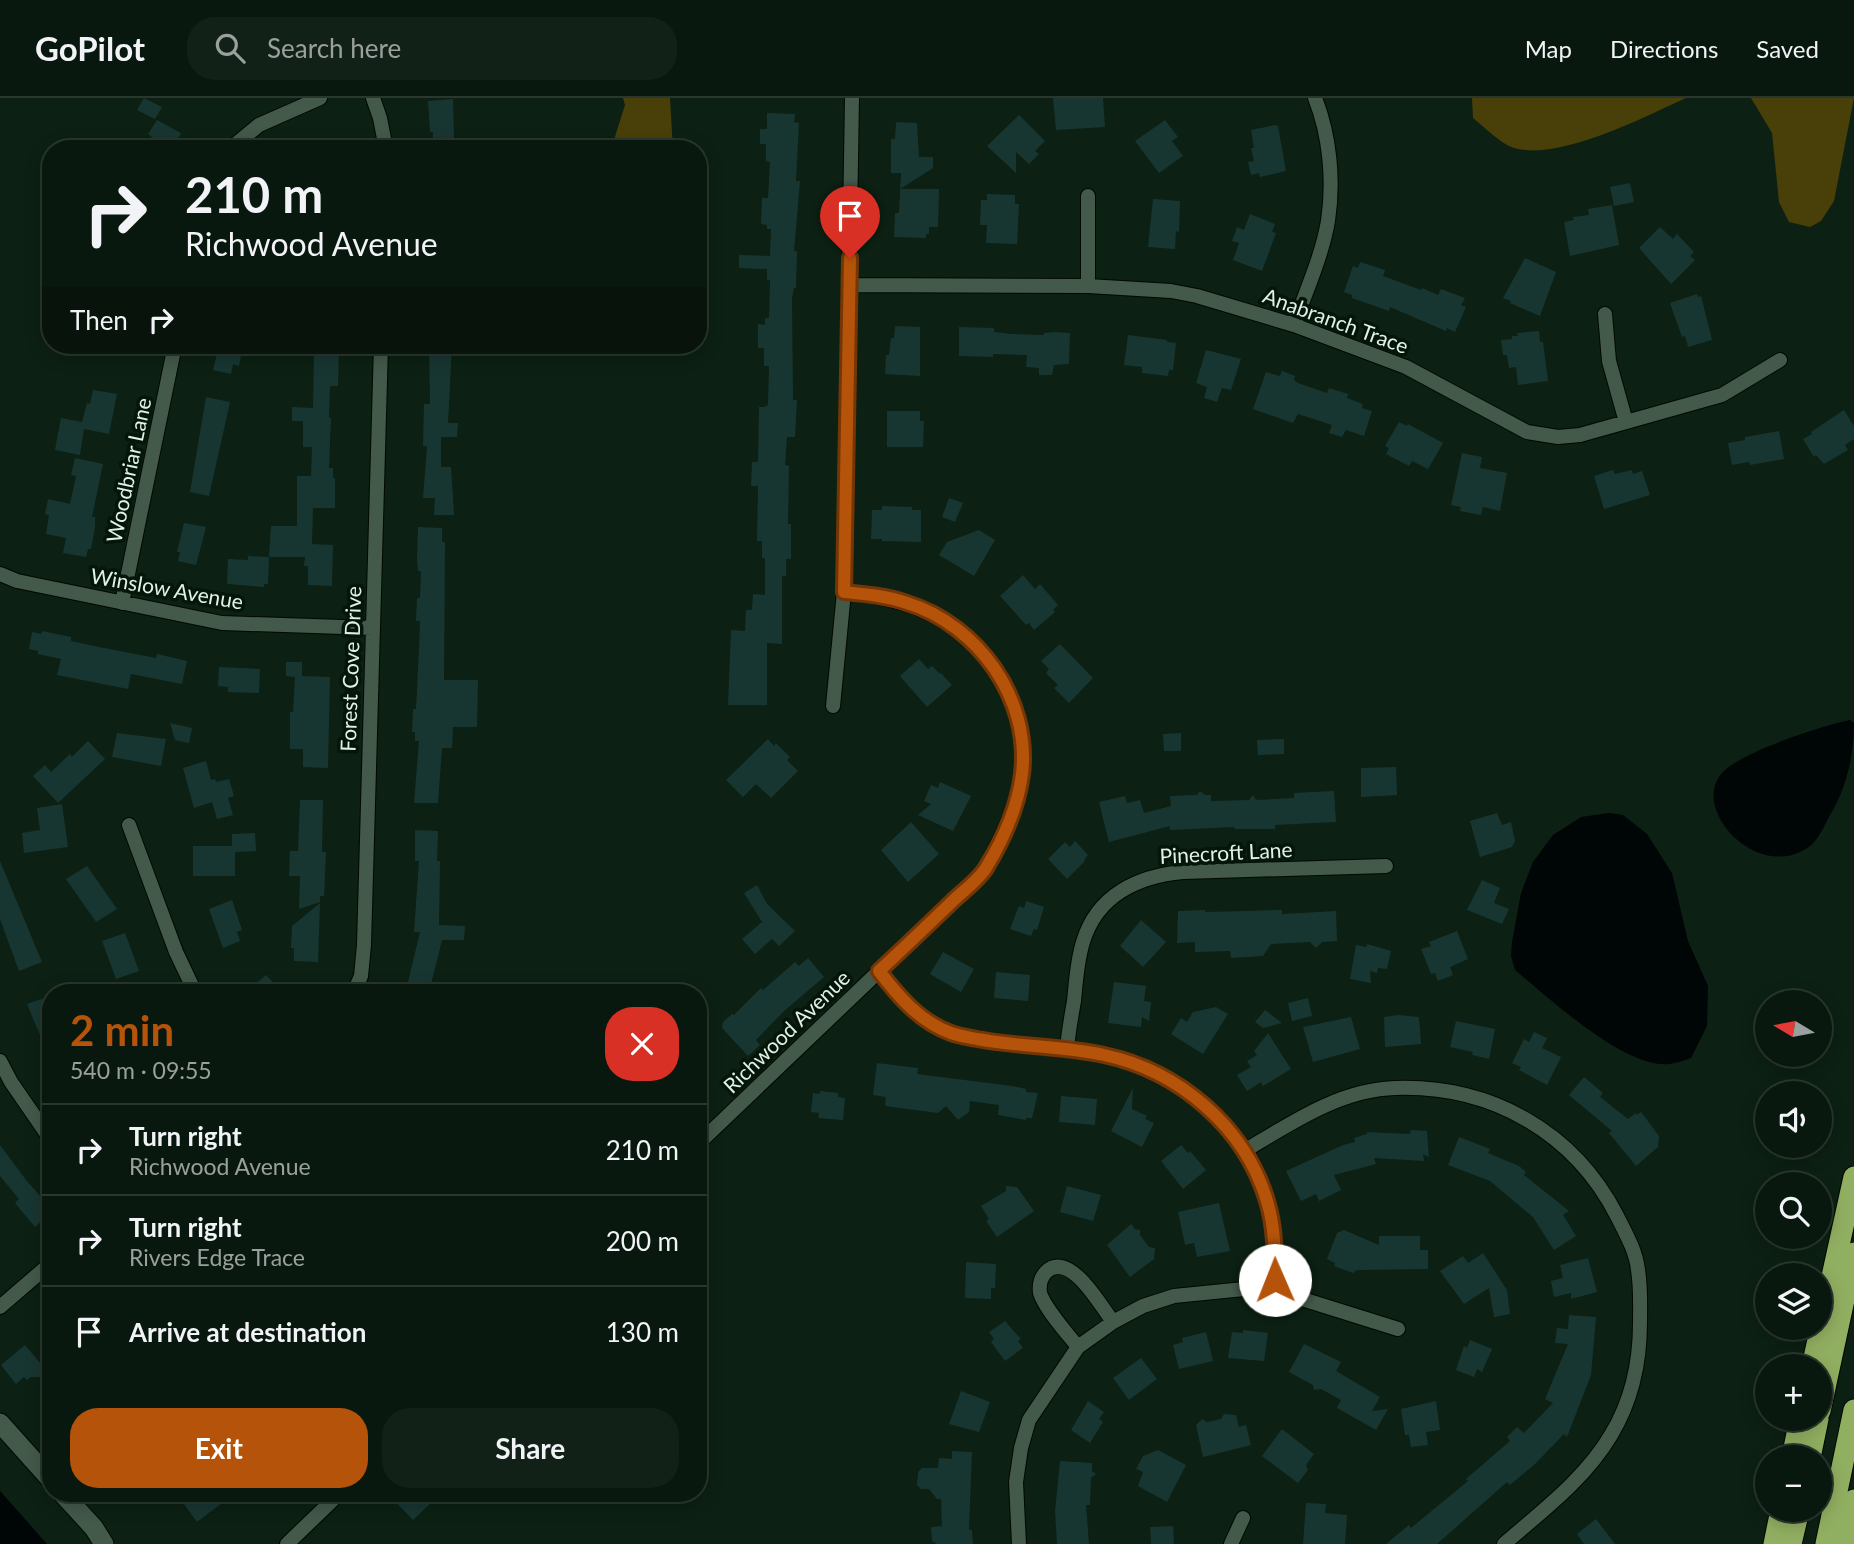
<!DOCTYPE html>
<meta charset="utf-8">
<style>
body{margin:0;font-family:Lato,sans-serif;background:#122117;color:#f1f3f6;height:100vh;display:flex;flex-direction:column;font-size:26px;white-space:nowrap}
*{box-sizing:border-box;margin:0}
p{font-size:23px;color:#99a09e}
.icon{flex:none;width:38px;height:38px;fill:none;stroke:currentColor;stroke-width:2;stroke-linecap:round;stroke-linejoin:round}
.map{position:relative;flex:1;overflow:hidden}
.sheet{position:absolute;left:42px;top:886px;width:665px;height:518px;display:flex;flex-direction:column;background:#09180e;border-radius:28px;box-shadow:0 4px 18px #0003,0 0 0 2px #29372e}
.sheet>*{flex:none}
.top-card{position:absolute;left:42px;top:42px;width:665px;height:214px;border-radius:28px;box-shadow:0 4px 18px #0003,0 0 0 2px #29372e;background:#09180e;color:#f1f3f6;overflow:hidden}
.needle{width:46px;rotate:280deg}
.fabs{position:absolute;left:1755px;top:892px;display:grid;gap:14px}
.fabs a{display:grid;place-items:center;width:77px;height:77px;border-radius:50%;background:#09180e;box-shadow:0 4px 18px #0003,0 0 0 2px #29372e;font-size:35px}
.pin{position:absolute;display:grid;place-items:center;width:60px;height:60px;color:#fff;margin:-72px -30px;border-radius:50% 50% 50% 0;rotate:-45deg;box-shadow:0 0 7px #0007}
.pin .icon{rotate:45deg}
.me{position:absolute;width:77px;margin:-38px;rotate:359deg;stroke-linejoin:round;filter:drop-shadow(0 0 5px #0008)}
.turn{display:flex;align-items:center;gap:24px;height:147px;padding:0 28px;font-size:32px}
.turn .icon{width:91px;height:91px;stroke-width:2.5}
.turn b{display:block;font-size:49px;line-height:60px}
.then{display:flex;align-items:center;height:66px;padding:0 28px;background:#0003;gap:14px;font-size:26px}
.round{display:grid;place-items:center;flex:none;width:74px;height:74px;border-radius:28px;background:#122117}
.summary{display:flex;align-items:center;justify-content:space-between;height:119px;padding:0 28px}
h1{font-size:42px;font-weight:700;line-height:52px;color:#b45309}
.primary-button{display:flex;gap:14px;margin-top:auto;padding:14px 28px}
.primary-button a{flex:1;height:80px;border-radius:28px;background:#b45309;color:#fff;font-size:28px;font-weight:700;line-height:80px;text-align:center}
.primary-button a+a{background:#122117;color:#f1f3f6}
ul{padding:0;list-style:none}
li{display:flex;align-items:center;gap:21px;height:91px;padding:0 28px;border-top:2px solid #29372e}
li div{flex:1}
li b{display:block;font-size:26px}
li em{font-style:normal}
header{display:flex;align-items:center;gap:42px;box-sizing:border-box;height:98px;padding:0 35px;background:#09180e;border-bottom:2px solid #29372e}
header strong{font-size:33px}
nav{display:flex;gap:38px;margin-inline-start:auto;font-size:24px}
.search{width:490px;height:63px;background:#122117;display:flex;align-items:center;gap:18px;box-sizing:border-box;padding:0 24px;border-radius:28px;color:#99a09e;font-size:26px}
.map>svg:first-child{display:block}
.green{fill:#493f09}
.water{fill:#000506}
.building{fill:#183631}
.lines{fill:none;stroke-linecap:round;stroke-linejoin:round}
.street-casing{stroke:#000902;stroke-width:16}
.secondary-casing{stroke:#000902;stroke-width:21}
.highway-casing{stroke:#000902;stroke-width:23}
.street{stroke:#43594a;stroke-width:14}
.secondary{stroke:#43594a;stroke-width:19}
.highway{stroke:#91af61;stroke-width:21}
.route-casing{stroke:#753606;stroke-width:18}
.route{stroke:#b45309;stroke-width:12}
.labels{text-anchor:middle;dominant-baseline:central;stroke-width:7;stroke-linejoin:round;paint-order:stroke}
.street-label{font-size:21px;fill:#e3f0e6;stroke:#04160a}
</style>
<header>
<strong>GoPilot</strong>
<div class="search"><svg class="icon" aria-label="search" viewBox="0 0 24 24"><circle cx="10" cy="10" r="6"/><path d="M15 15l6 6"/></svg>Search here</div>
<nav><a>Map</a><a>Directions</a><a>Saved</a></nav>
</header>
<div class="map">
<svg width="1854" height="1446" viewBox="0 0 1854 1446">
<rect width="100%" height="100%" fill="#0c2013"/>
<path class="green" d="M623 0H670L673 51H611L625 7Z
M1472 0H1686C1646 18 1549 69 1507 47 1495 40 1484 29 1473 20Z
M1751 0H1854L1834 103 1821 123 1810 129 1789 124 1779 104 1772 35Z"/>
<path class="water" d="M1850 622 1854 625C1854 656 1847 689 1830 717 1825 726 1819 741 1810 748 1760 786 1689 712 1722 675 1741 654 1821 628 1850 622Z
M1609 715 1623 717 1647 736 1672 775 1688 843 1708 888 1707 928 1691 960C1684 962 1677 965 1670 966 1626 972 1548 899 1515 872L1511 858 1512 844 1521 795 1533 764 1553 737 1581 719Z
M0 1393 47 1446H0Z"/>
<path class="building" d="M144 0 162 9 155 21 137 12Z
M1053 0H1103L1105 29 1056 32Z
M453 1 454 43 433 45V34H430L428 3Z
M767 15 795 16 794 24 799 25 796 83H800L794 153H797L796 190H794L792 200 793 302H797L795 339H787L785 367 789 368 788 426H791V461H786V478H782V546L767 545V607H728L731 532 745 533 746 512H752L753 496 765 497V460H762V443H757L758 388H751L752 364H758L759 309H765L768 307 769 268H764V250H758V226L765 227V220H769L770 182H767V171L739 170V157L770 158 771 131H767V127L761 126 762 100H768L770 64 766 63V46H760V31H767Z
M1019 17 1045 43 1035 53 1039 56 1029 66 1016 54V75L987 48Z
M157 22 181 35 173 51H145L152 39 148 36Z
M1165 22 1178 39 1172 43 1183 58 1159 75 1135 43Z
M896 24 917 25 919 59H933V70L900 91H939L938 129H929V136H926V140L894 139 895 115H899L901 75H891V41H895Z
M1275 27 1278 28 1286 73 1260 79 1259 75 1251 77 1248 64 1254 63 1251 50H1254L1251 32Z
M1630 85 1634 104 1614 108 1610 89Z
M987 96 1015 97V106H1019L1017 146 986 145 987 127H980L981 102H987Z
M1153 101 1180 103 1179 134 1176 133 1175 151 1148 149Z
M1612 107 1619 147 1570 158 1564 124 1574 122 1573 119 1589 117 1588 111Z
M1250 116 1275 126 1272 134 1276 135 1262 173 1233 162 1239 145 1232 143 1237 129 1244 132Z
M1660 129 1673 141 1677 136 1694 154 1690 158 1695 162 1671 186 1639 150Z
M1525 160 1556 174 1540 218 1510 205 1511 203 1503 200Z
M1360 164 1385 172 1383 178 1421 192 1422 190 1438 197 1441 191 1465 200 1461 207 1466 209 1455 234 1447 230 1446 233 1390 209 1389 213 1352 200V197L1344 194 1353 168 1358 170Z
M1697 196 1698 199 1701 198 1712 242 1688 249 1685 238 1682 239 1670 205Z
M895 228 920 229V278L885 276 886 257H889L891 240H894Z
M959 229 994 230V234L1011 236 1044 237V235L1054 234 1070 235 1069 266 1054 267 1052 277H1039V270L1026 269 1027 257 993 256V259L959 258Z
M1539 233 1540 244H1543L1548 283 1518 287 1516 269 1509 270 1507 257H1503L1501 242 1512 241V238H1518L1517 235Z
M1128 237 1167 242V244L1176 245 1173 272H1169L1168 278 1142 275V269L1124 267Z
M219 247H243L239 268 233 266 231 276 213 272Z
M320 247H339L338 288H330L329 320H331L329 370H333V380H335V410H313L312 446 333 447 332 488 308 487V468H304L305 459H269L271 428H297V378H311L312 349H303V323H292V309L313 310 314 256H320Z
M429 247H452L448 325H458L457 339H441V369H451L454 417H434L435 400H423L427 348H423L424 306H430Z
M1206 252 1241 261 1231 292 1222 290 1217 304 1204 300 1207 289 1196 285Z
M1282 273 1295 278 1294 282 1298 285 1327 295 1329 290 1348 296 1347 300 1363 306 1362 310 1372 313 1364 338 1346 332 1342 339 1329 335 1332 327 1298 316 1293 325 1253 311 1266 274 1280 278Z
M93 292 117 296 109 336 84 331 80 357 55 352 61 320 82 324 87 305 90 306Z
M206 299 230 304 209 398 190 394Z
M1844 312 1854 328V341L1845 347 1848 352 1824 366 1816 357 1814 359 1803 341 1812 336 1811 334Z
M887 313H920V323H924L923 349H887Z
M1399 324 1407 328 1408 326 1443 345 1428 371 1412 363 1409 368 1386 356 1389 350 1385 348Z
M1779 333 1784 361 1750 367 1749 364 1732 367 1728 345 1745 342V339Z
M1462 355 1482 359 1480 370 1507 375 1500 413 1483 409 1481 417 1460 413 1461 409 1451 407Z
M75 360 103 366 92 419H95V429L91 451H88L86 459 63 455 66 440 46 436 49 417 45 416 48 401 70 406 76 378 71 377Z
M1613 372 1615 376 1632 372 1633 376 1642 373 1650 397 1604 411 1594 378Z
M949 400 963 405 955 424 942 419Z
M882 408 912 409V412H921V444L882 443V441H871L872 412H882Z
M184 425 206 429 196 467 178 463 180 454H177Z
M418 429 442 430V444H445L444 582H478L477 629H453L452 650H442L438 705H414L419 643H415V634H412L413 611H416L419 551 420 523H416L417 500H420L421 473H418L417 461Z
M979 432 995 442 974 478 939 457 947 444Z
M248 458 269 459 268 486H264V489L227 486 228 461 248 462Z
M1023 477 1035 491 1040 486 1058 507 1053 512 1055 514 1034 532 1029 525 1026 527 1000 498Z
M42 533 71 539V543L99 549 156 560 157 556 187 563 182 586 131 576 128 591 57 577 61 561 38 556V553L29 551 32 534 41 536Z
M1060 546 1093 580 1069 605 1054 590 1058 587 1046 575 1049 571 1041 563Z
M919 561 928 571 932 568 940 576 941 575 952 587 927 609 900 578Z
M286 564H302V578L330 579 328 670 303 669V651H290V614H293L295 579 286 578Z
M219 569 260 571 259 595 228 594V589L218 588Z
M170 625 192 630 189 645 175 642Z
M117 635 166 641 161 668 112 659Z
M1181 635V653H1164L1163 636Z
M768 641 774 648 776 645 790 659 787 662 798 673 771 700 756 686 743 699 726 682Z
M1284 641V656L1258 657 1257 642Z
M88 643 105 661 58 705 33 678 45 667 51 674 70 656 72 659Z
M206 663 211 682 215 681 216 684 229 681 234 698 228 700 233 717 217 721 212 704 194 710 183 670Z
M1396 669 1397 697 1361 699V670Z
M940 684 971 698 953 733 918 717 931 706 924 703 931 687 938 690Z
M1200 693 1205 697H1211V703L1249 702 1253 697 1256 702 1294 700V695L1334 693 1336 724 1275 727V731H1235L1234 729 1170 732V728L1109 744 1099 704 1125 698 1127 705 1140 702 1144 715 1171 708 1170 698 1197 697Z
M300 702H323L322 754H326L324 798H320V804L299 811 300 778H289L290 753H298Z
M62 706 68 749 24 755 22 735 40 732 37 710Z
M1497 715 1502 727 1511 724 1515 743 1512 749 1480 759 1470 723Z
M911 724 939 756 908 784 881 752Z
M415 732 438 733 437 763H440L439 827 465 828 464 842H442L429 894 406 892 420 834H414L419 763H415Z
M255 735 256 753 235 754V778H193V748H232V736Z
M1075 743 1088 757 1084 762 1085 763 1067 781 1048 761 1065 744 1070 749Z
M0 763 42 864 19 873 0 821Z
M87 768 117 811 96 824 66 781Z
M1482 782 1500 790 1494 805 1509 811 1502 826 1467 812Z
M757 787 767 806 795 833 779 848 772 841 755 856 742 841 762 824 744 795Z
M232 802 242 832 237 834 240 843 223 850 209 811Z
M1026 803 1044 809 1037 832 1034 831 1031 838 1010 831 1019 808 1024 810Z
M320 805 318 864 294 863V850H291L292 828Z
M1205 812V814L1282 812V816L1336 813 1337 843 1322 844 1316 850 1310 844 1271 846 1263 858 1231 860 1230 853 1195 854V844L1177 845 1178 813Z
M1141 822 1166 844 1143 869 1120 848Z
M1457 833 1468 861 1450 869 1453 877 1438 883 1435 875 1431 876 1421 851 1431 848 1429 844Z
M125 835 139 873 116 881 102 843Z
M1367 846 1391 853 1387 871 1378 870 1377 875 1370 873 1371 885 1350 881 1356 847 1366 849Z
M943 854 974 871 961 894 930 876Z
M808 860 824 879 784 913 756 942 760 947 748 958 722 930 723 924 732 916 734 917 761 890 763 892 795 864 799 868Z
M996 874 1030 877 1028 903 994 900Z
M266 877 282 894H246Z
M1114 884 1146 888 1144 903 1151 904 1149 923 1142 919 1141 929 1108 925Z
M51 898V959H49L27 906Z
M1308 900 1312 918 1292 923 1288 905Z
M1216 909 1228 916 1203 956 1171 936 1181 920 1187 924 1193 914Z
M1265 912 1282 925 1263 930 1255 924Z
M1398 917 1419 919 1421 946 1385 949 1384 919Z
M1351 919 1360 951 1313 964 1303 929Z
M1456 923 1495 931 1489 961 1472 957 1473 954 1450 949Z
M1534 934 1547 940 1542 950 1561 959 1547 987 1519 972 1521 969 1512 965 1524 941 1529 944Z
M1268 935 1291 971 1263 988 1261 984 1247 993 1237 977 1251 969 1247 963 1257 957 1254 953Z
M877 965 918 970 917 976 1012 988 1026 991V994L1038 995 1032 1020H1026V1022L998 1017 999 1007 970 1003 969 1014 958 1022 946 1008 938 1015 885 1008 886 999 873 997Z
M1584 979 1603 995 1600 999 1628 1021 1636 1015 1637 1017 1641 1014 1659 1038 1658 1049 1636 1068 1609 1035 1612 1033 1569 997Z
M1133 990 1132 1011 1147 1018 1145 1021 1154 1025 1142 1049 1111 1033Z
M820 993 838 995V999L845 1000 843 1022 818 1020 819 1015 811 1014 813 995 820 996Z
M1061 998 1097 1001 1095 1027 1059 1024Z
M1411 1032 1427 1033 1429 1059 1423 1056 1424 1063 1374 1060 1376 1066 1334 1077 1341 1092 1319 1103 1316 1096 1301 1103 1286 1073 1343 1047 1355 1044 1354 1040 1367 1036V1034L1410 1036Z
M1459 1039 1490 1051 1488 1055 1519 1068 1526 1074 1524 1077 1569 1113 1563 1117 1576 1138 1554 1152 1533 1119 1490 1083 1448 1067Z
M0 1047 26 1082 51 1110V1115L35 1129 15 1105 19 1101 0 1078Z
M1181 1047 1188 1055 1190 1053 1206 1072 1183 1091 1161 1063Z
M1006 1088 1017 1089 1034 1113 997 1139 986 1123 989 1121 981 1108 1006 1093Z
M1067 1088 1101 1097 1093 1123 1060 1114Z
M1219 1105 1230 1153 1197 1159 1194 1145 1185 1147 1178 1114Z
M1131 1126 1135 1131 1140 1132V1137L1149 1149 1155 1150 1154 1161 1130 1179 1107 1147Z
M1344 1132 1379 1147V1138H1420V1152H1428V1171L1357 1172 1353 1175 1334 1168 1335 1165 1327 1161 1337 1135Z
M1483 1155 1507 1192 1510 1216 1494 1219 1489 1190 1464 1206 1440 1173 1463 1158 1468 1165Z
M1588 1160 1597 1194 1571 1201V1195L1554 1199 1551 1183 1563 1180 1560 1167Z
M966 1164 996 1166 995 1190H991V1201L965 1200Z
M1569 1217 1596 1219 1591 1277 1567 1339 1564 1336 1536 1365 1510 1387 1507 1384 1437 1446H1386L1409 1427 1411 1430 1468 1383 1466 1381 1510 1343 1507 1339 1517 1329 1524 1335 1553 1305 1545 1301 1568 1246 1555 1245 1557 1230 1568 1231Z
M1005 1223 1021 1241 1018 1243 1023 1250 1005 1263 991 1244 994 1241 989 1234Z
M1243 1232 1268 1235 1264 1263 1228 1260 1232 1234 1243 1235Z
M1206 1234 1213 1263 1179 1271 1173 1247 1183 1244 1182 1240Z
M1470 1242 1492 1251 1482 1274 1477 1271 1474 1279 1456 1272 1464 1248 1467 1250Z
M1304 1246 1341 1264 1336 1273 1380 1299 1372 1313 1388 1311 1376 1332 1337 1310 1341 1302 1321 1291 1314 1292 1313 1287 1289 1274Z
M25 1247 47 1273 40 1279H31L27 1282 24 1279 16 1286 1 1267Z
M1141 1260 1157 1281 1129 1302 1113 1280Z
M961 1293 990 1304 979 1334 949 1326Z
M1088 1303 1104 1314 1099 1321 1103 1324 1090 1345 1071 1332Z
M1436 1303 1440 1332 1426 1334 1428 1347 1411 1349 1409 1337H1405L1401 1311Z
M1224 1316 1236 1317 1239 1329 1246 1327 1251 1347 1203 1359 1196 1327 1202 1321 1207 1324 1221 1321Z
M1282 1331 1314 1356 1306 1367 1308 1372 1298 1385 1262 1358Z
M1158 1352 1186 1367 1167 1404 1138 1388 1143 1374 1136 1371 1143 1358Z
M952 1353 972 1354 969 1432H972L973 1446H937L932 1443 931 1429 942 1428 941 1401H937L929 1391H921L917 1387 918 1374 922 1370H938L939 1360 952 1361Z
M1060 1363 1092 1365V1373L1096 1376 1091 1380 1090 1407H1086L1089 1446H1057L1055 1413Z
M176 1395H215L222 1405 197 1424Z
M387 1395H423L432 1404 413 1422Z
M1306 1405 1326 1406 1325 1415 1347 1417 1345 1446H1303Z
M1596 1421 1615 1446H1584L1577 1436Z
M1173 1428 1174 1446H1151L1150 1429Z"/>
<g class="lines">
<g class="street-casing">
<path id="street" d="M373 0 380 20 386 51
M230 51 259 27 320 0
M849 187 1088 188 1171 193 1197 198 1294 227 1406 269 1527 334 1558 339 1580 337 1722 297 1780 262
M1088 188V98
M1605 216 1609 263 1626 324
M1294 227C1306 193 1322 158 1328 123 1334 83 1330 38 1315 0
M0 476 17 483 222 525 372 530
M122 505 175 247
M833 608 844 494 852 0
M129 727 176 854 195 894
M879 873C898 899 919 923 950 935 958 938 968 939 976 940 1018 949 1061 949 1102 957 1151 966 1191 992 1224 1027 1231 1035 1239 1042 1245 1051 1270 1092 1281 1148 1273 1195
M354 894 361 878 364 847 381 247
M1067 952C1068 936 1071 920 1074 903 1076 883 1077 863 1083 844 1097 797 1138 778 1183 774L1386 768
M0 963 11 984 51 1042
M698 1046 985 772C1000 742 1016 712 1022 678 1026 655 1021 632 1014 610 988 530 922 502 844 494
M1246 1052C1291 1025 1341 991 1396 990 1491 987 1574 1034 1617 1118 1626 1136 1636 1153 1638 1172 1641 1190 1640 1208 1640 1225 1640 1264 1631 1304 1611 1337 1585 1381 1542 1413 1504 1446
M0 1209 51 1165
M1078 1249C1067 1235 1045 1211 1040 1195 1039 1187 1040 1180 1046 1174 1069 1151 1101 1208 1113 1224
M287 1446 340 1395
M1019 1446 1016 1384 1021 1350 1029 1322 1078 1249 1113 1224 1143 1208 1174 1198 1244 1191 1260 1192 1299 1200 1398 1231
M1231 1446 1243 1420"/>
</g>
<g class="secondary-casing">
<path id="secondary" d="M0 1325 51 1382
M62 1395 94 1430 104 1446"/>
</g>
<g class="highway-casing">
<path id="highway" d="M1812 1269 1854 1079
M1820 1313 1854 1155
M1792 1360 1800 1321
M1810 1360 1818 1321
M1774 1446 1781 1412
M1791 1446 1799 1412
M1826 1446 1854 1312
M1845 1446 1854 1402"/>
</g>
<use href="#street" class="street"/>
<use href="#secondary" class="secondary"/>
<use href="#highway" class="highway"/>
</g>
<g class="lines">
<g class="route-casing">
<path id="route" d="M850 160 844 494C865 496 887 498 907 505 978 527 1031 601 1022 676 1018 708 1003 742 986 770 979 781 966 791 956 800 931 824 905 849 879 873 898 898 920 924 951 935 959 938 968 939 977 941 1019 949 1062 948 1104 957 1179 973 1245 1029 1267 1103 1275 1129 1275 1156 1275 1182"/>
</g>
<use href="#route" class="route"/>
</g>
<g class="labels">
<g class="street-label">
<text transform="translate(1336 222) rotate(20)">Anabranch Trace</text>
<text transform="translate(128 372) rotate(-78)">Woodbriar Lane</text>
<text transform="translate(167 490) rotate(10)">Winslow Avenue</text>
<text transform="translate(350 571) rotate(-88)">Forest Cove Drive</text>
<text transform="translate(1226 754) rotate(-3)">Pinecroft Lane</text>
<text transform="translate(786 933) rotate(-44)">Richwood Avenue</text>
</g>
</g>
</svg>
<div class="fabs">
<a><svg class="needle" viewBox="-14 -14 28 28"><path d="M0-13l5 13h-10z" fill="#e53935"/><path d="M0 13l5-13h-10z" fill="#99a09e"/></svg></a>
<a><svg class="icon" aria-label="sound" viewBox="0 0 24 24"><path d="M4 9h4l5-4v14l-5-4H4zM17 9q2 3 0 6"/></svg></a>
<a><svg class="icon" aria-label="search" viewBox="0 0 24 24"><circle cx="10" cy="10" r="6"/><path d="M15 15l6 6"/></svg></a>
<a><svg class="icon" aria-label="layers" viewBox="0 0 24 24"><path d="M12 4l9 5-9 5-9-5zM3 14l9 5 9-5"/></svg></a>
<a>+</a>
<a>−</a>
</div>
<div class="pin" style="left:850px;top:160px;background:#d93025"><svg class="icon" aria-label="arrive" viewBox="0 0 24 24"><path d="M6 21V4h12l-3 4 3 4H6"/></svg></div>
<svg class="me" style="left:1275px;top:1182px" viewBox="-20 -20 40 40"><circle r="19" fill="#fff"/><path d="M0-13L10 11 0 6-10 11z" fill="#b45309"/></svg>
<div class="top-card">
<div class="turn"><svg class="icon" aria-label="right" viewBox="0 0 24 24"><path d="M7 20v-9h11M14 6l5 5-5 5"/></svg><div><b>210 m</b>Richwood Avenue</div></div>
<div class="then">Then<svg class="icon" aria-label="right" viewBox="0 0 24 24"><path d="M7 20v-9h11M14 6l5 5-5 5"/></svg></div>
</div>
<section class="sheet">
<div class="summary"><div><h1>2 min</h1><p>540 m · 09:55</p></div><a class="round" style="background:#d93025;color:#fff"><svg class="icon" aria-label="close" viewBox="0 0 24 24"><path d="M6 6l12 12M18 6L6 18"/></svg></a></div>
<ul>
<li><svg class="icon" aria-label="right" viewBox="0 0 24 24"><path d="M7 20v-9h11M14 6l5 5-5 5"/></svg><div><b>Turn right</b><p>Richwood Avenue</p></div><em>210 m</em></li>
<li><svg class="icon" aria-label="right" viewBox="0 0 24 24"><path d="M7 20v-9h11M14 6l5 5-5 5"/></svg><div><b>Turn right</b><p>Rivers Edge Trace</p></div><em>200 m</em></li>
<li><svg class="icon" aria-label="arrive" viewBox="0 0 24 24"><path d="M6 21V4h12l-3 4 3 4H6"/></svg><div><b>Arrive at destination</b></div><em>130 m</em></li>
</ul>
<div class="primary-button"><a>Exit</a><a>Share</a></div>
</section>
</div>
